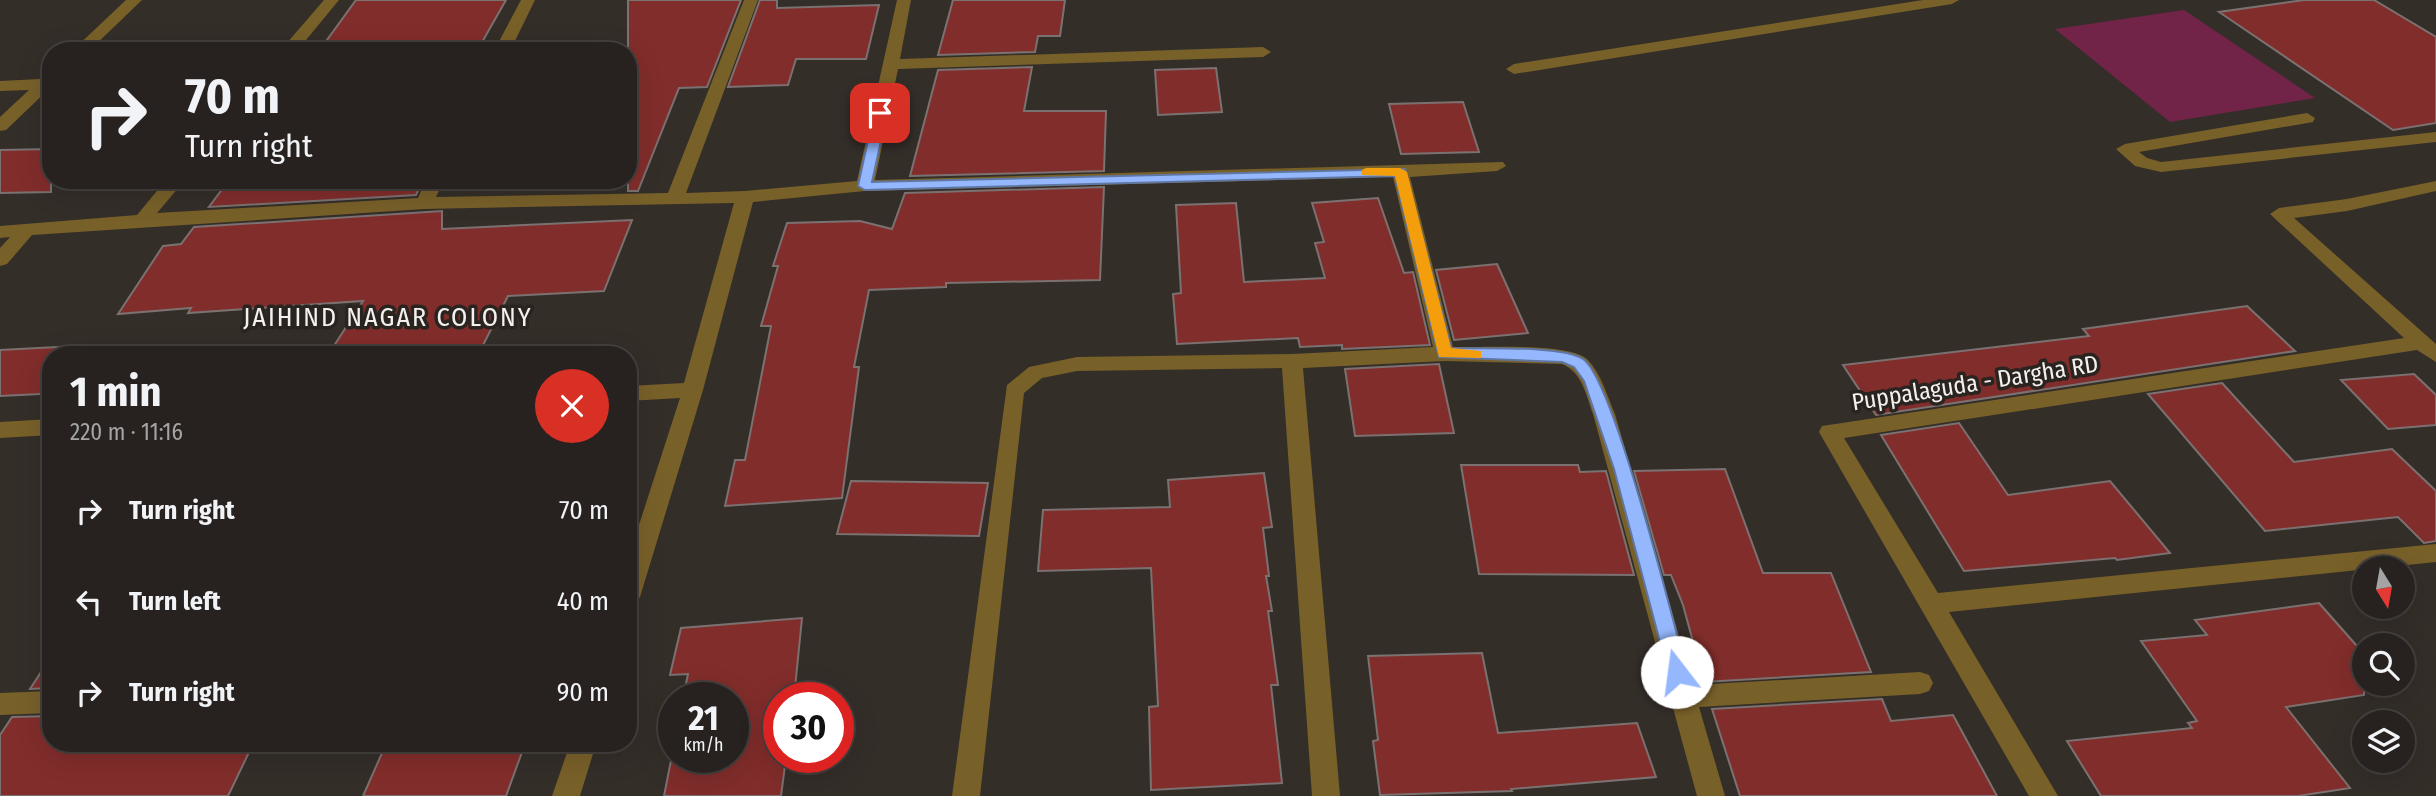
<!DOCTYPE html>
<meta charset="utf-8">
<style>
body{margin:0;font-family:"Fira Sans Condensed",sans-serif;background:#2f2a28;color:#f1f3f6;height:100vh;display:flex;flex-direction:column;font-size:26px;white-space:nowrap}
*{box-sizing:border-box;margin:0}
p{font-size:23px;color:#a4a4a4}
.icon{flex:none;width:38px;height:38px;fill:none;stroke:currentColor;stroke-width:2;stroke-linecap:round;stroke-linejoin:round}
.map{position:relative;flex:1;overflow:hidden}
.drawer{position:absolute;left:42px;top:346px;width:595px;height:406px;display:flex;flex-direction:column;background:#27221f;border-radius:28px;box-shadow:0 7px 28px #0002,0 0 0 2px #433f3d}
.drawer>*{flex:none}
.hud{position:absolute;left:42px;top:42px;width:595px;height:147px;border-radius:28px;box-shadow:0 7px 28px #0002,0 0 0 2px #433f3d;background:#27221f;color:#f1f3f6;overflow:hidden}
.needle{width:46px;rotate:169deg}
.buttons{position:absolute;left:2352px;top:556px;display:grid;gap:14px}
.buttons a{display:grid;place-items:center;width:63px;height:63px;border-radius:50%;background:#27221f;box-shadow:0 7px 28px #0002,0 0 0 2px #433f3d;font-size:35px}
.speed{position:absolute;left:658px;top:682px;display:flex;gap:14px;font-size:35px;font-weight:700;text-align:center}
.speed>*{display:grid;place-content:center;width:91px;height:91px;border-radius:50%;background:#27221f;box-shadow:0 7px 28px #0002,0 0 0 2px #433f3d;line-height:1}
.speed small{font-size:18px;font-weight:400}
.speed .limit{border:10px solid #d22;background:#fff;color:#111}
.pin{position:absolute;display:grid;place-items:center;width:60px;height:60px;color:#fff;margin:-30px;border-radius:14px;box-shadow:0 4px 10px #0006}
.me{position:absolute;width:77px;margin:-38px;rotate:345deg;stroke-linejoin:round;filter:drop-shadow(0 0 5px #0008)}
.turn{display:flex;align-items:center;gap:24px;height:147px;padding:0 28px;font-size:32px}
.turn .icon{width:91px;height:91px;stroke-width:2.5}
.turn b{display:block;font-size:49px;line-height:60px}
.round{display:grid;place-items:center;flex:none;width:74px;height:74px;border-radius:37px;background:#2f2a28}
.headline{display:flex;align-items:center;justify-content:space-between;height:119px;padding:0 28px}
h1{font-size:42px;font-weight:700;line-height:52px}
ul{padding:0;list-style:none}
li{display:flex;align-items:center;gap:21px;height:91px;padding:0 28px}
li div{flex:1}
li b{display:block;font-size:26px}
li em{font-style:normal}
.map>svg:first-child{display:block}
.green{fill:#712448}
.building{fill:#812d2b;stroke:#7b7170;stroke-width:2}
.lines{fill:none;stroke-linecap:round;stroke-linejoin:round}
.minor{fill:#786029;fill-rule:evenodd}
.route{fill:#94b7fd;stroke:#6077a4;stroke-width:2}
.slow{fill:#f59e0b}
.labels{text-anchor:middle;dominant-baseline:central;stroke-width:7;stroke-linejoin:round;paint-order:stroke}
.street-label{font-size:24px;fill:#f4f0ed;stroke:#2a2420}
.neighbourhood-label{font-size:26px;letter-spacing:2px;fill:#f4f0ed;stroke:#2a2420}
</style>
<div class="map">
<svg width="2436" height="796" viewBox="0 0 2436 796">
<rect width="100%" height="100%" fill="#342e29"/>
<path class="green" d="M2184 10 2315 98 2170 122 2055 29Z"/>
<path class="building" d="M356 0H506L477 51H319Z
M628 0H741L707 87 679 88 638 191H628Z
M760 0H777V8L879 5 866 59H796L788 85 728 87Z
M953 0H1065L1060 36H1038L1035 52 938 55Z
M2304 0H2374L2436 37V123L2393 130 2219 12Z
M1032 67 1024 111H1106L1104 171 910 176 938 70Z
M1216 68 1222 112 1158 115 1155 70Z
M1463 102 1479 152 1401 154 1389 104Z
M51 149V192L0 193V150Z
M229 180H423L416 195 209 207Z
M1104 187 1100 280 946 283V287L869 290 854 367H859L842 498 725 506 735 460H745L771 326H761L778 266H773L787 223 860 221 892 229 905 193Z
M1378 198 1404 273 1413 272 1430 345 1342 349V345L1300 347 1298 338 1177 344 1173 294 1181 293 1176 205 1236 203 1244 282 1325 278 1315 243 1324 242 1312 203Z
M442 211V229L632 220 604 291 508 296 478 355H328L363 301 188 313 191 308 118 314 163 246 181 244 194 227Z
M1497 264 1528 333 1454 340 1436 270Z
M2247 306 2295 351 1876 415 1843 365 2089 336 2083 329Z
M75 346 69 355H51V379L40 394 0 396V350Z
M1439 364 1454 433 1355 436 1345 369Z
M2414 374 2436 395V425L2388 429 2341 380Z
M2222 383 2294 462 2392 449 2436 491V541L2424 543 2398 517 2265 531 2148 394Z
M1959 423 2008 495 2110 481 2170 553 2117 560 2115 558 1964 571 1881 435Z
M1461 465H1578L1580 472 1606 471 1634 575 1479 574Z
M1725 469 1763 573H1831L1871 672 1704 682 1683 605 1671 575H1664L1634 471Z
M1264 473 1272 527 1263 528 1269 576H1266L1272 611H1268L1278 685H1271L1282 783 1151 790 1149 707 1158 706 1151 568 1038 571 1043 510 1170 507 1168 480Z
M851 481 988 483 979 536 837 534Z
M2319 603 2364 654V695L2286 707 2350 788 2298 796H2101L2067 741 2192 728 2188 723 2197 721 2141 641 2207 635 2195 620Z
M802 618 794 698H779V758H786L781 796H664L674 745V758H733V698H683L688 674 670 675 681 628Z
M1482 653 1498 733 1637 723 1656 777 1511 789 1512 791 1380 795 1373 741 1378 740 1368 656Z
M51 657V688L30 689Z
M1882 699 1891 721 1953 715 1997 796H1740L1712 709Z
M51 716V744H253L228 796H0V735L12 717Z
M386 744H525L506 796H363Z"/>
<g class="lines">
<path class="minor" d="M126 0H142L89 51H72Z
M324 0H339L297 51H280Z
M521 0H535L510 51H494Z
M744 0H758L686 193 745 191 857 181 897 0H911L900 59 1263 47 1271 52 1263 57 898 69 875 180 1503 162 1506 166 1497 171 1410 177 1453 347C1481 348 1570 342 1588 360 1602 375 1607 396 1615 414L1693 685 1920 672 1929 675 1933 683 1929 691 1920 694 1699 707 1725 796H1697L1593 414C1586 395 1582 372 1562 364L1445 361 1303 368 1340 796H1312L1282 368 1077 371 1042 378 1024 393 980 796H952L1007 385 1029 367 1077 357 1292 354 1433 347 1393 177 865 191 753 202 703 390 640 597 636 604 628 607V559L680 398 628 401V386L684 383 734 203 424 209 32 235 7 264 0 266V248L10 237 0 238V226L137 215 166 180H185L157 213 418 198 426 180H444L436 197 668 193Z
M1923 0H1959L1952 4 1514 74 1506 69 1514 64Z
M51 73V87L6 130 0 131V117L29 90 0 91V81L40 79Z
M2307 113 2315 118 2313 122 2139 152 2147 158 2161 162 2436 132V142L2161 172 2135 166 2116 149 2125 144Z
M2436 181V191L2347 211 2294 218 2436 344V362L2417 350 1844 438 1938 593 2436 544V562L1949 612 2058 796H2029L1819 432 1822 426 2404 338 2270 214 2279 208 2347 199Z
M51 419V435L0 438V422Z
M51 691V713L0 715V693Z
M570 744H596L580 796H552Z"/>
</g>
<path class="route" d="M880 109 887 113 872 182 1405 169 1451 348C1480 349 1563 345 1583 359 1614 380 1673 622 1687 672L1684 677H1671L1668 672 1614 469 1584 381 1574 367 1562 362 1439 357 1395 176 865 190 858 186 874 113Z"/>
<path class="slow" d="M1366 168H1400L1407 172 1451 348 1481 351V358L1439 357 1395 176 1362 175V170Z"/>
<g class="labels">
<g class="street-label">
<text transform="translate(1975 383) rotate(-9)">Puppalaguda - Dargha RD</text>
</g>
<g class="neighbourhood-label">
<text x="388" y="317">JAIHIND NAGAR COLONY</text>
</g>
</g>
</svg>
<div class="buttons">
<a><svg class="needle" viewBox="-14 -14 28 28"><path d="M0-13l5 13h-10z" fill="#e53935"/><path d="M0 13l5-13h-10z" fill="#a4a4a4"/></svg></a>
<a><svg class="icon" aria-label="search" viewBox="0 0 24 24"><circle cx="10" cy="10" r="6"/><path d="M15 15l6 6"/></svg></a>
<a><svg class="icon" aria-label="layers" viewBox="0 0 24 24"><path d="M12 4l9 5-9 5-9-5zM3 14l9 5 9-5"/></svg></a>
</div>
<div class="speed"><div>21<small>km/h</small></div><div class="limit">30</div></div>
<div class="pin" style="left:880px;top:113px;background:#d93025"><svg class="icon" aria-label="arrive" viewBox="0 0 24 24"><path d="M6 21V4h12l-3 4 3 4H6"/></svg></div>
<svg class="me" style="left:1677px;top:672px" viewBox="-20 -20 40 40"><circle r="19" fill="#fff"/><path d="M0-13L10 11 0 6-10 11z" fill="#94b7fd"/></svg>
<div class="hud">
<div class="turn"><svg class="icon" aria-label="right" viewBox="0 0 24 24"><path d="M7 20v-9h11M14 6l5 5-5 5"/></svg><div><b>70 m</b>Turn right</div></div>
</div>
<section class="drawer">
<div class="headline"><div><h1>1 min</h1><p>220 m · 11:16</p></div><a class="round" style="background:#d93025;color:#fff"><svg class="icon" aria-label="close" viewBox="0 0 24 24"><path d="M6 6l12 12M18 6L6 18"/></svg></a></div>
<ul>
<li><svg class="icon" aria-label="right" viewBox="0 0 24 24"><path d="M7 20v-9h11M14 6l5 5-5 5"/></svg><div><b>Turn right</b></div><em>70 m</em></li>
<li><svg class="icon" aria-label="left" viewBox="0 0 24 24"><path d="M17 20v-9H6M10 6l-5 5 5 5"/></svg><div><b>Turn left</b></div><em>40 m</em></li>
<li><svg class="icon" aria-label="right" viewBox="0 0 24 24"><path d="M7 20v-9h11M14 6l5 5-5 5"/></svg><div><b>Turn right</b></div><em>90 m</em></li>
</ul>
</section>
</div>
